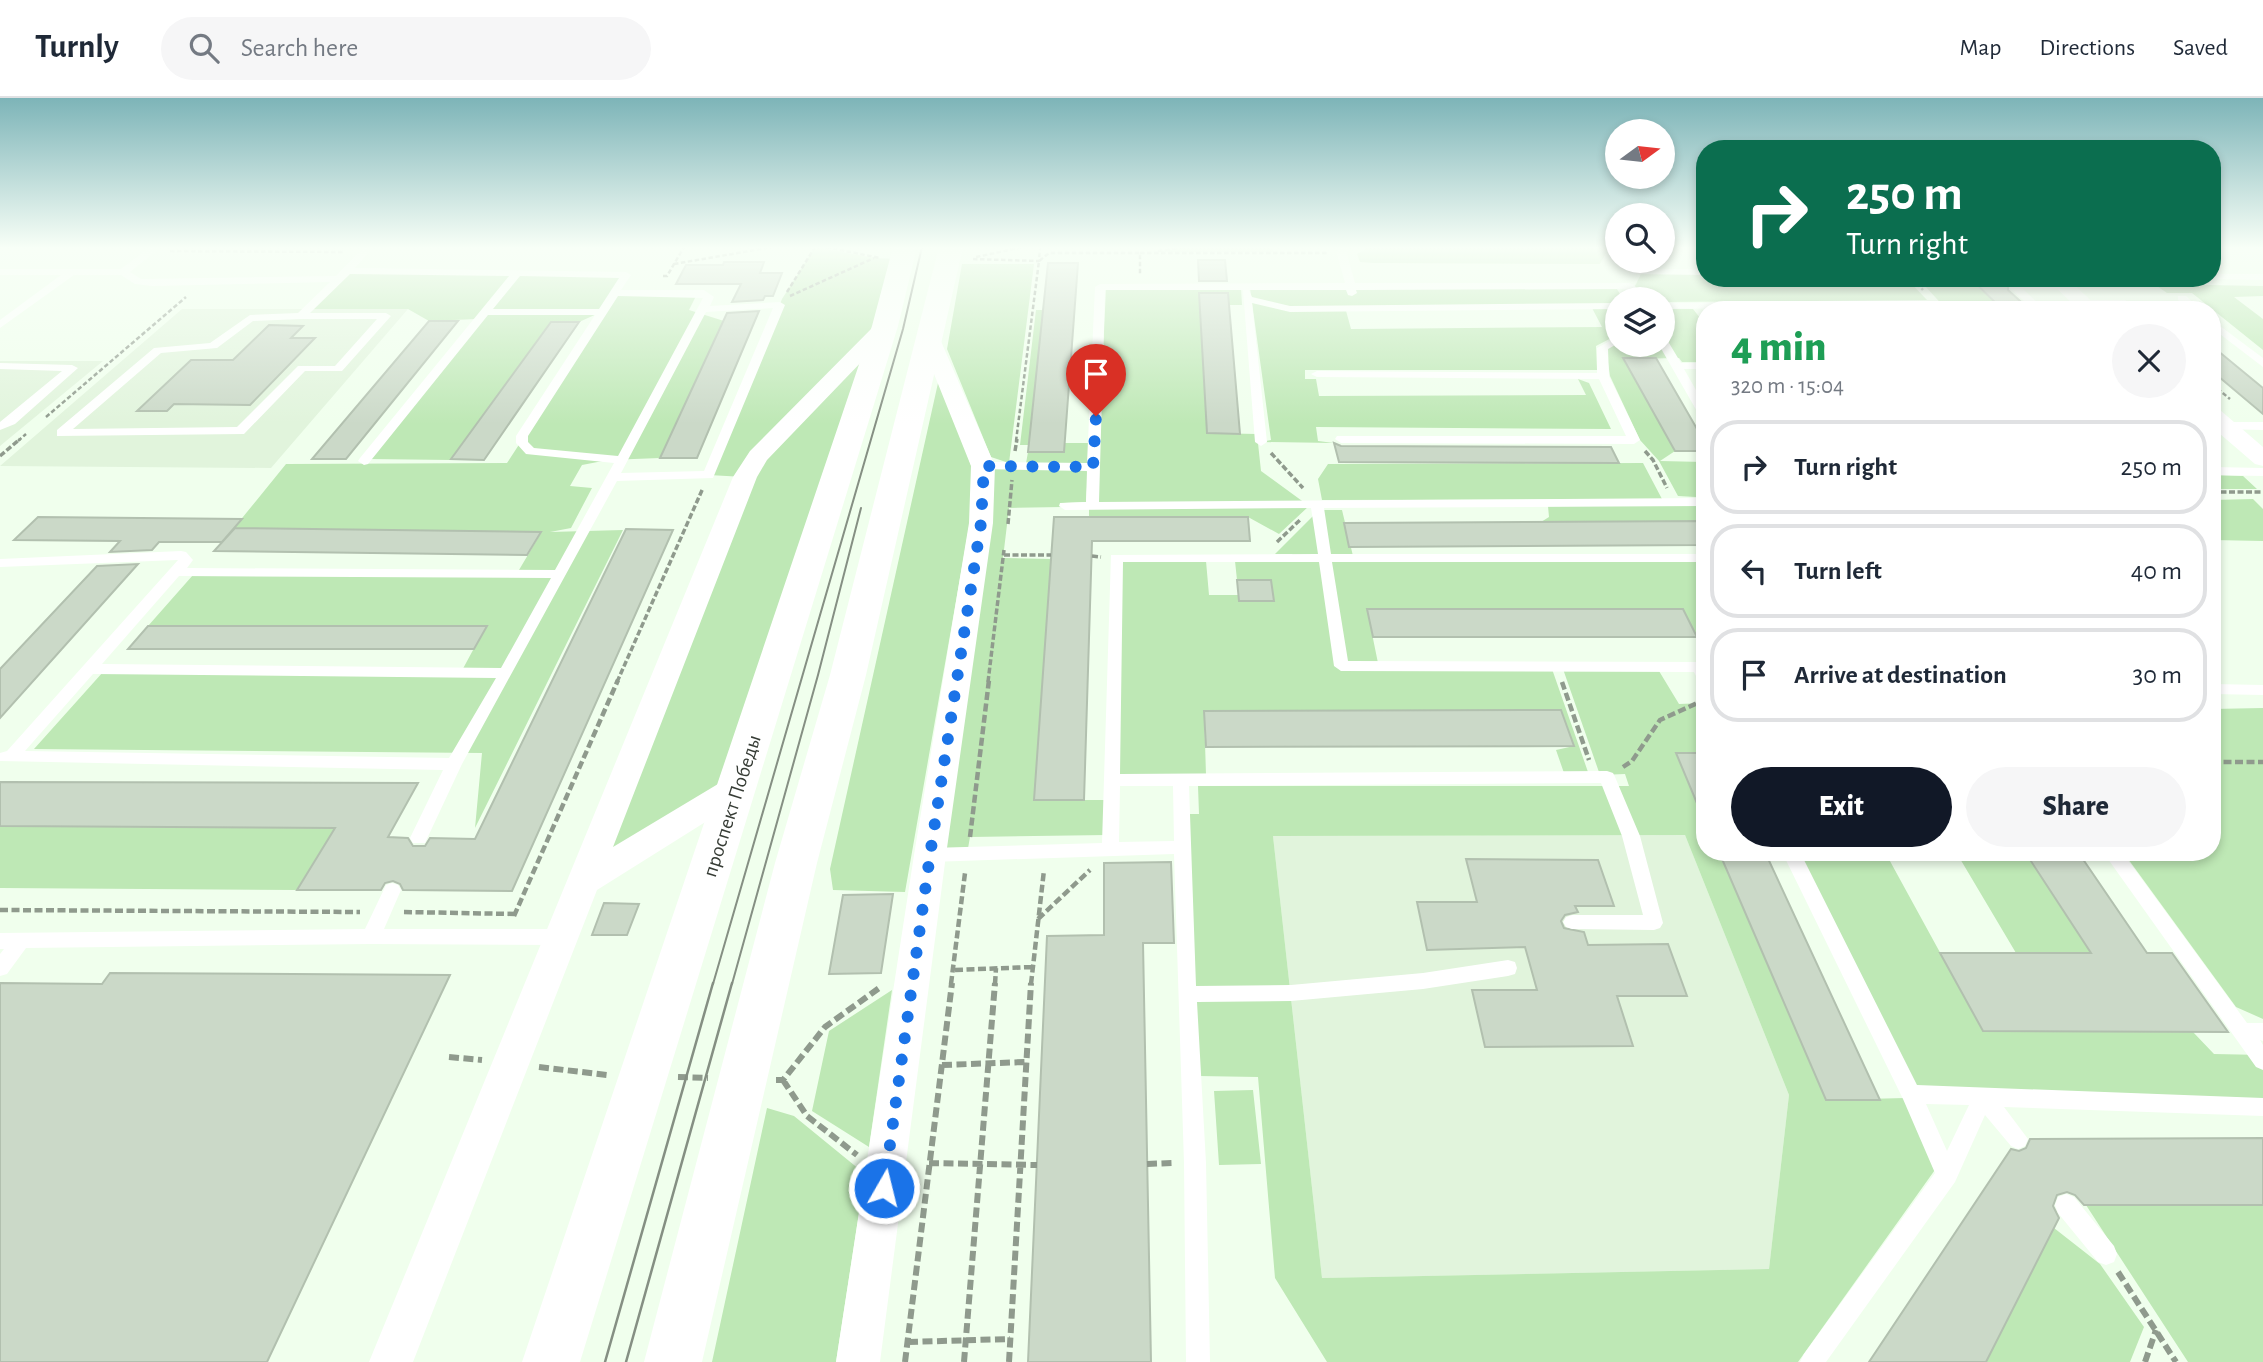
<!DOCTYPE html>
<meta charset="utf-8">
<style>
body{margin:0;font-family:"Alegreya Sans",sans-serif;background:#f6f6f7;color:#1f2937;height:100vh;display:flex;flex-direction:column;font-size:26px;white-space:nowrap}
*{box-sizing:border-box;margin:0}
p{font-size:23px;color:#747a83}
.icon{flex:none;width:38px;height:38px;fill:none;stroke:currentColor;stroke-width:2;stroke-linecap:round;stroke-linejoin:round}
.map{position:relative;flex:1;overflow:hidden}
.panel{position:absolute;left:1696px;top:203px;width:525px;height:560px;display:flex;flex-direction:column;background:#fff;border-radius:28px;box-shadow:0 4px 10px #0003}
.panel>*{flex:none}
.hud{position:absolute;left:1696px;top:42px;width:525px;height:147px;border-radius:28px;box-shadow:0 4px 10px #0003;background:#0b6e4f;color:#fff;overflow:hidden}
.needle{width:46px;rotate:75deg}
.controls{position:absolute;left:1605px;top:21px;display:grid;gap:14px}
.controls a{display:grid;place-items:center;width:70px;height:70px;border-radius:50%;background:#fff;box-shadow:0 4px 10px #0003;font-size:35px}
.pin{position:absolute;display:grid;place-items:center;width:60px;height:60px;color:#fff;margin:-72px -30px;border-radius:50% 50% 50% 0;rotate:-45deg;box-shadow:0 0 7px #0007}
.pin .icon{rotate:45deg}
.me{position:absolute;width:77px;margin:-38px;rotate:8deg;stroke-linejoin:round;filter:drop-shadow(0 0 5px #0008)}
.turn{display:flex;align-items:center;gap:24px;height:147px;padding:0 35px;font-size:32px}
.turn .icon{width:91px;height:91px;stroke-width:2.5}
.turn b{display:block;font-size:49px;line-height:60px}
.round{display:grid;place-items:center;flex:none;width:74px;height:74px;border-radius:37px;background:#f6f6f7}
.summary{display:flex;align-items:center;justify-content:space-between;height:119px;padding:0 35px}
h1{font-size:42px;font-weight:800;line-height:52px;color:#1e9e55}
.action{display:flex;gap:14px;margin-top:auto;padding:14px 35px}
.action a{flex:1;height:80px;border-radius:42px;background:#111827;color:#fff;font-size:28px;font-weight:800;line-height:80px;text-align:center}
.action a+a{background:#f6f6f7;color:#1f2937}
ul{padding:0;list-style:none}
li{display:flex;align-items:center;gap:21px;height:94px;margin:0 14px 10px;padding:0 21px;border:4px solid #e0e1e3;border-radius:28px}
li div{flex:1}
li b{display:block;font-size:26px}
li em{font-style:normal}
header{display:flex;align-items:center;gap:42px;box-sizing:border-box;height:98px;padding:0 35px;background:#fff;border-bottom:2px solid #e0e1e3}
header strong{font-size:33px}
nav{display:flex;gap:38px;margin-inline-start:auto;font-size:24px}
.search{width:490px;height:63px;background:#f6f6f7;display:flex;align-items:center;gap:18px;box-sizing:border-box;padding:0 24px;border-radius:38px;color:#747a83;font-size:26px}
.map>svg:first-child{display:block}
.built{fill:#e1f4dc}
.green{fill:#bee8b5;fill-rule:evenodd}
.building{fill:#cbd9c8;stroke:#b2c0af;stroke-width:2}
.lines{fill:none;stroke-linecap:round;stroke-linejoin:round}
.path-far3{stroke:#8f9a8d;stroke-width:2.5;stroke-dasharray:4.5 2.5;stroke-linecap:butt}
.path-far2{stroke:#8f9a8d;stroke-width:3.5;stroke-dasharray:6 2.5;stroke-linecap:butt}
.path-far1{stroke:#8f9a8d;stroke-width:4.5;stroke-dasharray:8 3.5;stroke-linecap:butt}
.path{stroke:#8f9a8d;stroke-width:6;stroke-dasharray:10 4.5;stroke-linecap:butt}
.lane{fill:#fff;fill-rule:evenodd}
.street{fill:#fff;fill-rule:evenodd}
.secondary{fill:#fff;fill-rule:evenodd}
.tram-far1{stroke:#858f83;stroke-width:2}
.tram{stroke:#858f83;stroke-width:2.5}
.route{stroke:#1a73e8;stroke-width:12;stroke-dasharray:0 21.6}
.labels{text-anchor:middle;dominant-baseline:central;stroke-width:6;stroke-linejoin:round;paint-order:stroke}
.street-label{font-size:21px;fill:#373d36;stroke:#fff}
</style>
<header>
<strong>Turnly</strong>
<div class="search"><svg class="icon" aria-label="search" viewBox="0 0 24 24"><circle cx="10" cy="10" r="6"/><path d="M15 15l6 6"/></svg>Search here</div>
<nav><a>Map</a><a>Directions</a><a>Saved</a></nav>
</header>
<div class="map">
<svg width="2263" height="1264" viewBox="0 0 2263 1264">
<rect width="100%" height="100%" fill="#f0ffed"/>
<path class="built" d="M182 211H408L271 370 0 368Z
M0 263H103L0 348Z
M1685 737 1789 997 1769 1171 1322 1180 1273 738Z"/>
<path class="green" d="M815 149 874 160 901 161 739 688 582 784 744 379 709 377 782 201Z
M1191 149H1273V154H1151Z
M1363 149H1606L1608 151 1600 166 1374 165 1360 164 1357 156 1364 152Z
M962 166H1034L1009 365 991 359 947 251Z
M347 175 623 178 614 194H698L689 212 724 223 660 360 608 362 582 367 570 388 592 390 571 430 550 434 623 432 475 730 482 655 34 651 103 574 459 578 486 528H148L193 477H516L541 435 234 430 286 366 507 365 604 216 599 215 579 224H551L451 362 369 361 477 221 429 223 408 211H310Z
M1641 176H1704V180H1906L1927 202 1663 204 1662 201H1643L1635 188Z
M1931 186 1976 187 2003 212H1947L1925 188Z
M2154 186 2263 188V198L2234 199 2263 221V252L2192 195H2167Z
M1604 189 1606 191H1617L1623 201H1617V206L1345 209 1351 231 1602 229 1592 210H1617V237L1596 248 1597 272H1305V281H1316L1319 298 1586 297 1578 281 1589 285 1611 331 1316 329 1318 343 1334 345 1261 344 1271 342 1250 190Z
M1106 190H1241L1242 207H1200L1207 335 1257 336 1261 373 1309 408 1279 436 1248 419H1089V410L1096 409Z
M1663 210 1693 211 1704 225V264H1682L1679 260 1624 261 1675 353 1660 363 1704 364V423L1541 424 1549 419 1548 408 1700 407 1696 399 1678 398 1659 363 1640 342 1610 278 1606 251 1617 245 1662 247Z
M1036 212H1044L1029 347H1020Z
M938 285 943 292 971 367 973 406 905 794 833 792 830 771Z
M1065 345H1089L1088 365 1083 371 1088 374 1086 404 1063 405 1062 409 1009 410 1003 460 1051 461 1034 702H1107V737L970 739 967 756 930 757 983 368 1025 371 1028 354H1063Z
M1643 365 1662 401 1322 402 1318 381 1328 366Z
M2212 377 2243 378 2257 391H2212Z
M2253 401 2263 411V443L2212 442V402Z
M1319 412H1342L1353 458H1293L1292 456H1275Z
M1119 463H1206L1209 497H1239L1240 503H1274L1271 482H1237L1235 463H1704V573L1697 539 1683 511H1367L1379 570 1552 571 1588 674 1564 675 1556 652 1574 648 1204 613 1206 677H1119Z
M1563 571 1659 573 1679 606 1704 605V655H1676L1704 722V754H1719L1826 1002 1905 1000 1937 1069 1798 1264H1327L1275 1180 1258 979 1198 978 1186 716H1199L1198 688H1629L1625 676 1600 677ZM1685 737 1789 997 1769 1171 1322 1180 1273 738Z
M2263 610V921L2236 909 2123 754H2212V611Z
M0 728 335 730 297 792 0 790Z
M1797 754H1885L1983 933 2193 934 2214 956 2263 957V1005L1913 989Z
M1956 754H2025L2091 855H2016Z
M892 892 869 1049 812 1013 829 933Z
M1253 992 1261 1066 1219 1067 1214 993Z
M767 1010 794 1018 865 1076 836 1264H712Z
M2086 1107H2263V1264H2188Z
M2054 1130 2100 1166 2144 1229 2130 1264H1986Z"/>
<path class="building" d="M1198 162H1225L1227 183H1199Z
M724 164H764L760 175H782L773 198H765L763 202 732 204 741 186H676L686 167H723Z
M1048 165H1078L1064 354H1028Z
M1970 180H2002L2008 185V192L2030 212H2003Z
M1199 195H1228L1240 336 1207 335Z
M759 213 697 360H660L727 215Z
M429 223H458L346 361H312Z
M551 224H579L484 362 451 361Z
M269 227 303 228 291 240H315L250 307 174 306 167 313H137L191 262H233Z
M2212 248 2263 290V316L2212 273Z
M1623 260H1656L1704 343V353H1675Z
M1334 345 1341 348 1611 349 1619 365 1339 364Z
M38 419 242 421 222 444H159L152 452 110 454 120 443 14 442Z
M1054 419H1248L1250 443H1092L1084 702H1034Z
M1704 423V447L1349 449 1344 425Z
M235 430 541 434 527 457 214 453Z
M626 431 673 432 512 793 403 792 400 786 393 783 385 785 381 792H297L335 730 0 728V684L418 685 388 739 408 740 413 748H425L430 740 475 741Z
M138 466 0 620V571L97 468Z
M1237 482H1271L1274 503H1239Z
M1367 511H1683L1697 539H1373Z
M148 528H487L474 551H128Z
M1561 612 1574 648 1206 649 1204 613Z
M1676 655H1704V722Z
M1719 754H1765L1880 1002H1826Z
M2025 754H2078L2147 855H2172L2228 934 1983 933 1940 855H2091Z
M1466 761 1598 762 1614 808H1575L1578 814 1565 817 1561 823 1564 830 1584 834 1588 847 1668 846 1687 898H1617L1633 948 1485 949 1472 892H1537L1525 849 1427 852 1417 804H1477Z
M1171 764 1174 845H1143L1151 1264H1028L1047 838 1104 837V765Z
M893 796 881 875 829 876 843 797Z
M604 805 639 806 627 837H592Z
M110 875 450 877 267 1264H0V885L102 886Z
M2263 1040V1107H2084L2075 1097 2067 1094 2057 1097 2053 1108 2059 1120 1986 1264H1869L2011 1051 2019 1053 2026 1050 2030 1041Z"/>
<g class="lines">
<path class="path-far3" d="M826 149 880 160
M170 153 344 154
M1158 153 1185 149
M1140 155H1329
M976 159 1023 149
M973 161 1039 163 1040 149
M674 166 772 149
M663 178H667L684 149
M1912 180 1923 192
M787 194 815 149
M790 198 874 160
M1935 206 1951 212
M2212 286 2230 301
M46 319 186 199
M18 343 26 336
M1016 343 1039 163 1049 155H1140V176"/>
<path class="path-far2" d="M1015 353 1017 341
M1645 353 1653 362 1667 390
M1271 355 1303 390
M0 358 20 341
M2212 394H2263
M1008 426 1012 382
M1277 444 1301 421
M1004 457H1051
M1092 458 1101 459
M617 584 703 390
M988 584 1004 452"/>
<path class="path-far1" d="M1562 584 1589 662
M2212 664H2263
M1623 669 1632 663 1660 622 1704 602
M970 739 989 582
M0 812 360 814
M404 814 515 816
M514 818 618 582
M1038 821 1090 772
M955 872 1032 869
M951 886 965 775
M995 886 996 870
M1031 886 1044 772"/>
<path class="path" d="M449 959 482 962
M942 967 1026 964
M539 969 607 977
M678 979 708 980
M776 982H783L825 929 882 888
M783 982 807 1018 857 1057
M929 1065 1037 1067
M1147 1066 1173 1065
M2118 1174 2176 1264
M908 1244 1010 1241
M905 1264 952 885
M964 1264 995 885
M1009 1264 1031 885
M2145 1264 2156 1232"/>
<path class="lane" d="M150 149H161L130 174 141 181 336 178 364 149H374L355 170 626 174 631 177 621 192H704L714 199 710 208 780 204 785 207 713 380 617 383 462 666 425 745H413L410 740 443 672 0 663V655L7 653 178 462 0 469V461L181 453 186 454 193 462 187 470 555 472 614 365 526 356 516 345V338L595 217H488L368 366 364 367 358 363 360 360 509 178 350 176 310 215H386L391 218 342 273H305L244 336 57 338V332L154 250 210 245 250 217 298 215 330 184 152 188 135 186 121 177H74L0 230V222L61 177H0V171H121ZM520 178 619 180 599 211H493ZM618 198 703 200 618 358 534 350 528 344V338ZM773 210 704 373 621 375 706 214ZM301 221H377L335 268H298L237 329 73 331 161 255 217 250 253 223ZM179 478 551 480 501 570 102 566ZM93 576 496 580 449 660 25 653Z
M1339 149H1349L1347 156 1355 185H1629L1633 186 1642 201H1632L1626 191 1356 192 1357 195 1352 198 1348 197 1346 192H1249L1252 199 1290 208 1617 205V211L1290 214 1252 205 1267 344 1261 348 1255 344 1243 192H1105L1099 404 1704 400V408L1324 410 1331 456H1704V464H1332L1348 563 1699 564 1704 566V585L1699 584 1694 574 1341 573 1334 568 1319 464H1123L1120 676 1607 673 1613 675 1615 679 1640 738 1663 825 1660 830 1654 832 1572 831 1566 829 1563 824 1566 819 1572 817H1643L1622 738 1601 685 1189 688 1196 888 1291 887 1423 875 1508 862 1515 864 1517 870 1515 876 1508 878 1423 891 1291 903 1197 904 1206 1065 1210 1264H1186L1184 1065 1174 756 930 764 924 762 921 757 924 752 930 750 1102 745 1111 457 1318 456 1311 410 1065 412 1059 408 1060 405 1086 404 1087 373 979 371V365L983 364 1087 365 1095 189 1100 186 1345 185 1337 156ZM1120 688H1173L1174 743 1119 744Z
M1635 171H1704V177L1631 176 1630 174Z
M2212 176H2263V182L2208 181 2212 180Z
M2014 185H2063L2068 188 2063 191H2023L2045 212H2034L2010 190V186Z
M2178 198H2186L2201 212H2189L2178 202Z
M2083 202H2125L2130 205 2125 208 2079 207V203Z
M1921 203 1925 204V208L1662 211V205Z
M2212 222 2263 260V269L2212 230Z
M1617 239V246L1608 251 1609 278 1640 342 1634 346 1341 345 1335 341 1337 338H1626L1599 281 1317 279 1311 276 1317 273 1597 275V250Z
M1662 239 1666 240 1681 265H1704V271H1684L1704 306V318L1698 315 1659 247H1662Z
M0 265 72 267 78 270 15 326 0 332V324L62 273 0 271Z
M2225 324H2263V332L2221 331 2219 328Z
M2212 369 2263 370V378L2212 377Z
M2212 586 2263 587V597L2212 596Z
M1782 754H1800L1917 987 2263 1000V1018L2004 1009 2028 1041 2025 1048 2018 1051 2011 1048 1985 1017 1955 1084 1826 1264H1800L1804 1256 1935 1075 1903 1001ZM1926 1006 1969 1007 1947 1053Z
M2103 754H2122L2247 925H2263V943L2260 942 2263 947V972L2256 969Z
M392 785 398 787 401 792 384 831H560L566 834 569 839 566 844 560 847 371 846 26 850 7 876 0 878V856L4 851H0V835L365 831 386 787Z
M2066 1096 2074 1099 2114 1148 2117 1156 2114 1164 2106 1167 2098 1164 2058 1115 2055 1107 2058 1099Z"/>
<path class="street" d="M2046 180H2067L2101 212H2079Z
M885 222 892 224 895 228 892 232 767 362 757 379 613 749 728 680 739 677 750 680 755 688 750 696 597 792 413 1264H369L733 379 750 353 878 224Z
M930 235 937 237 940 241 995 368 993 425 946 757 880 1264H836L914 757 969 425 971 368 920 241 923 237Z
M2212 310 2220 312 2263 349V368L2255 366 2212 329Z"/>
<path class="secondary" d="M893 149H917L898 228 580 1264H522L872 228Z
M939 149H963L866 577 817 765 702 1264H644L775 765 830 577Z"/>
<path class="tram-far1" d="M713 886 903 231 922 149
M732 886 818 577 861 410"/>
<path class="tram" d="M605 1264 713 885
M626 1264 732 885"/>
</g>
<linearGradient id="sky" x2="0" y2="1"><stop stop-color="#7db4b8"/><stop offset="0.46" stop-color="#f8fff7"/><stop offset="1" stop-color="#f8fff7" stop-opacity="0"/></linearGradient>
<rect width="2263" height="326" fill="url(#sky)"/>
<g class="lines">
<path class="route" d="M884 1090 930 757 981 425 984 368 1093 369 1096 318"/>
</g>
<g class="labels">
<g class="street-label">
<text transform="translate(732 708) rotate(-72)">проспект Победы</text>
</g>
</g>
</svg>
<div class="controls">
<a><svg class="needle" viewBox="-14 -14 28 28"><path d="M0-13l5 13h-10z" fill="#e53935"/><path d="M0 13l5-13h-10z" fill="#747a83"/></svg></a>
<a><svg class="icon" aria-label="search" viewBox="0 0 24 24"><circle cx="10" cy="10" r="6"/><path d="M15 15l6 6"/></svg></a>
<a><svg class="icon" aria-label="layers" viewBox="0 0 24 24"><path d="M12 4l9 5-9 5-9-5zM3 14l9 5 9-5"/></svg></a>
</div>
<div class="pin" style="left:1096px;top:318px;background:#d93025"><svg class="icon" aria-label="arrive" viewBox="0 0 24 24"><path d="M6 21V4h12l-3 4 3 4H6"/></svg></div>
<svg class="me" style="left:884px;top:1090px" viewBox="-20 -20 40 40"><circle r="17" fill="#1a73e8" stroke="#fff" stroke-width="3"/><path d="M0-11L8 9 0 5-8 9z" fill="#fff"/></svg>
<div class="hud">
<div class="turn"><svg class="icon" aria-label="right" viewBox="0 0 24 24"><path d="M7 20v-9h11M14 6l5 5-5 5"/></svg><div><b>250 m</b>Turn right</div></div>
</div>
<section class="panel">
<div class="summary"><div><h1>4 min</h1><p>320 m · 15:04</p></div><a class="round"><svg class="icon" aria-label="close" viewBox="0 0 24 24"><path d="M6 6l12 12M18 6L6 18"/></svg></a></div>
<ul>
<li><svg class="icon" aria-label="right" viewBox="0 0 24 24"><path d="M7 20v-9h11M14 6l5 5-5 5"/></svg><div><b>Turn right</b></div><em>250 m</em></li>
<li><svg class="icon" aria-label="left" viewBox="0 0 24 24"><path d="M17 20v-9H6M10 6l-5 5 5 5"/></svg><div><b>Turn left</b></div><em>40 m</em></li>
<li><svg class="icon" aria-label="arrive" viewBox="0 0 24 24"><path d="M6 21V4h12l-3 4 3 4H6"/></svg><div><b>Arrive at destination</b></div><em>30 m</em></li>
</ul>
<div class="action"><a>Exit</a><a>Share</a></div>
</section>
</div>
